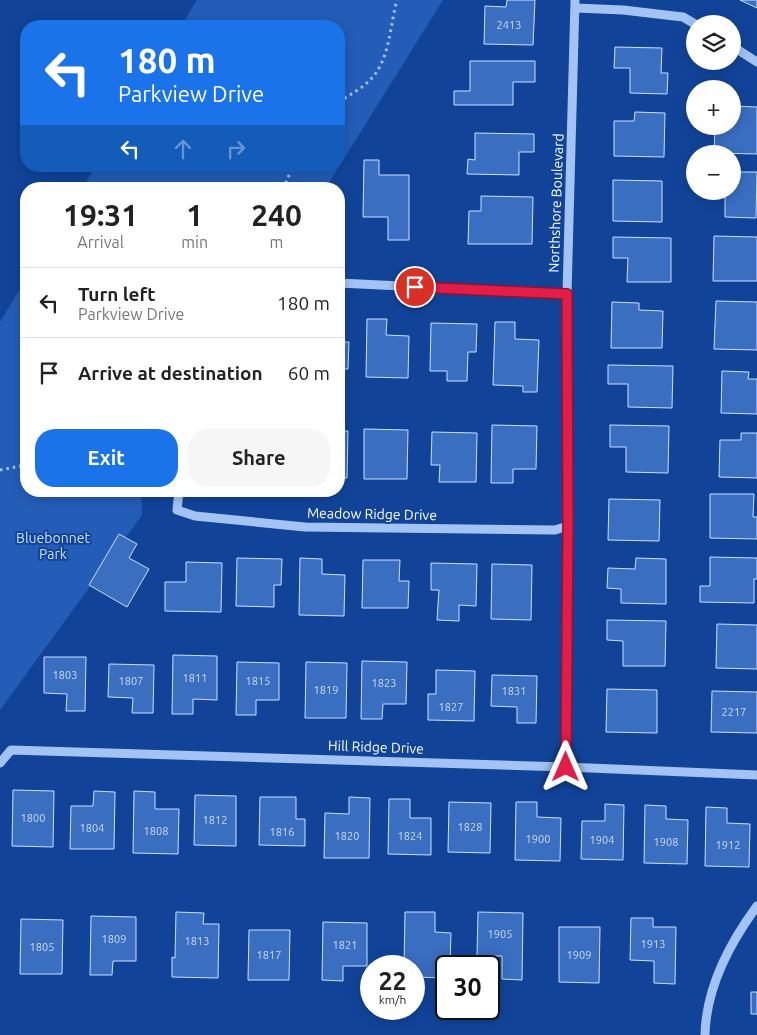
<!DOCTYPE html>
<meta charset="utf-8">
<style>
body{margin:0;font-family:Ubuntu,sans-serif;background:#f6f6f6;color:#222;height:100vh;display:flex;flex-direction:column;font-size:19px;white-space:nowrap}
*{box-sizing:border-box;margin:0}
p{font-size:16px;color:#767676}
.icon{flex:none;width:28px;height:28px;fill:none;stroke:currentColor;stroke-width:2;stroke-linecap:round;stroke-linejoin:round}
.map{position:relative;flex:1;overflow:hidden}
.panel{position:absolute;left:20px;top:182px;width:325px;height:315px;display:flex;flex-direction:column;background:#fff;border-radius:20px;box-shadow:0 2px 12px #0003}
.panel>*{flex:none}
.top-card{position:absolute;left:20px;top:20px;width:325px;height:152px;border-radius:20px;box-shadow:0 2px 12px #0003;background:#1a73e8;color:#fff;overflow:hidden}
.fabs{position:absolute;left:686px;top:15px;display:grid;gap:10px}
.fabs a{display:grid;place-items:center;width:55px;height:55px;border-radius:50%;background:#fff;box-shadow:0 2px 12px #0003;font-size:25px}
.speed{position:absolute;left:360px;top:955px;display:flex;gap:10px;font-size:25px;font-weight:700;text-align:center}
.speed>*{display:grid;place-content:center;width:65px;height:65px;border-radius:50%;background:#fff;box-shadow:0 2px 12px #0003;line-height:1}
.speed small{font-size:12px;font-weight:400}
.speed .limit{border:2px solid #111;border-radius:8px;background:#fff;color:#111}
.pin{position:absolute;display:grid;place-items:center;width:42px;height:42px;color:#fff;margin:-21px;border:2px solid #fff;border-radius:50%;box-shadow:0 1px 5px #0007}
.me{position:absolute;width:55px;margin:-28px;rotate:0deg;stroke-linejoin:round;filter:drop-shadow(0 0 4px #0008)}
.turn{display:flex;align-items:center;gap:18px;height:105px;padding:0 15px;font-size:22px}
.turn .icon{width:65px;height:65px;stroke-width:2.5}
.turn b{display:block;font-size:35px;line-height:42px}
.lanes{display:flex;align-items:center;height:48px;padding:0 15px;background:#0003;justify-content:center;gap:25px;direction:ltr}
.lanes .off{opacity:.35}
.eta{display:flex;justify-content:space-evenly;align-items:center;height:85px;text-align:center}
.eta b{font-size:30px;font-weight:700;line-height:35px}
.action{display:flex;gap:10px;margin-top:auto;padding:10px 15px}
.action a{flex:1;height:58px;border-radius:20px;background:#1a73e8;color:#fff;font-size:20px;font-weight:700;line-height:58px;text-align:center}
.action a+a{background:#f6f6f6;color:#222}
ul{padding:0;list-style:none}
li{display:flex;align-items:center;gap:15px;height:70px;padding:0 15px;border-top:1px solid #e0e0e0}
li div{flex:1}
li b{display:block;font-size:19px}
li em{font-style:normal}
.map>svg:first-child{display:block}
.green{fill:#245db8}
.building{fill:#3a6ec1;stroke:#cbdffe}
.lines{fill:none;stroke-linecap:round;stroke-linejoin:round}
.path{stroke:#a3c3f4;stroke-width:3;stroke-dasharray:2.5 4;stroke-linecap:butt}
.minor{stroke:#a3c3f4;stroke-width:9}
.route-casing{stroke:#92132f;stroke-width:12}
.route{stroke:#e11d48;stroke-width:9}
.labels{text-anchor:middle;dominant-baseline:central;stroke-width:4;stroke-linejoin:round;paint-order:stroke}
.number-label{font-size:11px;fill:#cedbf0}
.street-label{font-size:14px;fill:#fff;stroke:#149}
.park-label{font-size:14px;fill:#cbdffe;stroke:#149}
</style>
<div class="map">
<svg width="757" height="1035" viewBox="0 0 757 1035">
<rect width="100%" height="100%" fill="#149"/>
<path class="green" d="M197 0H443L325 189H82L96 166H339V26H181Z
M26 279V491H141L142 515 0 710V322Z"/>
<path class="building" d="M507 0H535L533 45 484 44 485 6 506 7Z
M740 0H757V8Z
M615 47 662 48 661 73H668L667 94 630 93V68H614Z
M470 61H535V82H513V105H454V91H470Z
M732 106 757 107V154L714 153 715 126H732Z
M635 112 665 113 664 157 614 156V121H634Z
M475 133 534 134V152H519V175L467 174 468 159 475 160Z
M364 160H379V175H409V240H388V217H363Z
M732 172H757L756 218 725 217V191H732Z
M613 180 662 181V222L613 221Z
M481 196 533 197 532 244H468L469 211H481Z
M714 236 757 237V281H713Z
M613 237 671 238V282H627L628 258H613Z
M716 301 757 302V350L714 349Z
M612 302 639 303V310L663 311 662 348H611Z
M339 319H341L340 342H349L348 369H339Z
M367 319H387L386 335 409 336 408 378 366 377Z
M495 322H515V339L539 340 537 392H523V386L493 385Z
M431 323 477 324 476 352H468L467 381H447V371H430Z
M608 365 673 366 672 408 628 407V384H608Z
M722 371 749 372 748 379H757V414L721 413Z
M492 425 537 426 536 469H513V483H491Z
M610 425 669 426 668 473 626 472V447H610Z
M364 429 408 430 407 479H364Z
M339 431H348L347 478H339Z
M432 432 477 433 476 482H439L440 465H431Z
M741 433H757V478L719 477 720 440H741Z
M710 494H754L753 517H757V539L710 538Z
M609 499 660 500 659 541 608 540Z
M119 534 137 544 129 558 149 569 127 607 89 585Z
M710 557 757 558V579H754V603L700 602V586H710Z
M237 558 282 559 281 585H274V607L236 606Z
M300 558 322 559V574L345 575 344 616 299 615Z
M636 558 666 559V604L621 603V589L607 588 608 568 635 569Z
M363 560H400L399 581H409L408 608H362Z
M186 562 222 563 221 612 165 611V582H186Z
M431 563 477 564 476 606 459 605V621L437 620 439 590H431Z
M492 564 532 565 531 620 491 619Z
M607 620 666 621 665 666H623V641L607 640Z
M717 624 757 625V669L716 668Z
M173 655 217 656V700L193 699V714H172Z
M44 657H86L85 711H66L67 694 44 693Z
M362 661 407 662 406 704H383L382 719H361Z
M237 662 279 663V700H256V715H236Z
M306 662 347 663 346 718H305Z
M109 664 154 665 153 713H132L133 698 108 697Z
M436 670 475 671 474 721 428 720V694H436Z
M492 675 537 676 536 723H517V707L491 706Z
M607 689 657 690V733L606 732Z
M712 691 757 692V733L711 732Z
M13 790 54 791 53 847 12 846Z
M94 791 115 792 114 849H70L71 806H93Z
M134 791 155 792V809H179L178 854 133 853Z
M195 795 236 796V846L194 845Z
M260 797H296V819H305V846L259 845Z
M349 797 370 798 369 858H324L325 813 349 814Z
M389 799H410V818H431V855L388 854Z
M449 802 491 803 490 853 448 852Z
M516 802H537V817L561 818 560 861 515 860Z
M605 804 624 805 623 860 581 859 582 821H605Z
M645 805 666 806V819L688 820 687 864 644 863Z
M706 807 727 808V823L750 824 749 867 705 866Z
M176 912 204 913 203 924H219L218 978 172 977V957L175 958Z
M405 912H435V932L451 933 450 966H446V978L414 977V966H404Z
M478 912 523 913 522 980 502 979V956H477Z
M91 916 136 917V961H113L112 975H90Z
M631 918H653V927H676L675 984 654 983V961L630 960Z
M21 919 63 920 62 974H20Z
M323 922 367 923V966H343V981L322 980Z
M559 927H600L599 983 559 982Z
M249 930H290L289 980H248Z
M751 992H757V1014H751Z"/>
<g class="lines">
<path class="path" d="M339 102C349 95 363 88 371 79 390 59 390 25 397 0
M283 189 293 166
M0 470 26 465"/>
<path class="minor" d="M576 8 623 10 683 17 695 24
M732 46 757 62
M339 283 567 294
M179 491 177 510 195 516 305 527 555 530 568 526
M0 763 11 750 566 767 757 775
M566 767 568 526 567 294 575 0
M705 1035C706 987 729 944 757 906"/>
</g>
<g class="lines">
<g class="route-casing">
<path id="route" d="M415 287 567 294 568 526 566 767"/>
</g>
<use href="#route" class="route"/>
</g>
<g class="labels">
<g class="number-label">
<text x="509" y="25">2413</text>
<text x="65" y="675">1803</text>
<text x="195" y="678">1811</text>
<text x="131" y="681">1807</text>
<text x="258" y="681">1815</text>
<text x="384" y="683">1823</text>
<text x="326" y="690">1819</text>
<text x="514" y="691">1831</text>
<text x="451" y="707">1827</text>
<text x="734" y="712">2217</text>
<text x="33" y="818">1800</text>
<text x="215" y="820">1812</text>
<text x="470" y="827">1828</text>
<text x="92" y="828">1804</text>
<text x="156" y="831">1808</text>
<text x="282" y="832">1816</text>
<text x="347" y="836">1820</text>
<text x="410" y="836">1824</text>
<text x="538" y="839">1900</text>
<text x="602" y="840">1904</text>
<text x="666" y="842">1908</text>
<text x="728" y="845">1912</text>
<text x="500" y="934">1905</text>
<text x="114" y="939">1809</text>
<text x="197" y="941">1813</text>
<text x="653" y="944">1913</text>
<text x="345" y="945">1821</text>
<text x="42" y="947">1805</text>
<text x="269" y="955">1817</text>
<text x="579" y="955">1909</text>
</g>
<g class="street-label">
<text transform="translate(556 203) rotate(-88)">Northshore Boulevard</text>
<text transform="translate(372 514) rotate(1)">Meadow Ridge Drive</text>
<text transform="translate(376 747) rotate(2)">Hill Ridge Drive</text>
</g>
<g class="park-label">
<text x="53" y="538">Bluebonnet<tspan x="53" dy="16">Park</tspan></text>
</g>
</g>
</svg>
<div class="fabs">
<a><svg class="icon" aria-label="layers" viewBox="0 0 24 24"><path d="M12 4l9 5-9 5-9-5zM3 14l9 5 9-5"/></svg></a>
<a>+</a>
<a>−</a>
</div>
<div class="speed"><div>22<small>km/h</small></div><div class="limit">30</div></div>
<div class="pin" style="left:415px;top:287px;background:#d93025"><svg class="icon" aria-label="arrive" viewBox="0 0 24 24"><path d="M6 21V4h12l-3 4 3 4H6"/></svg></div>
<svg class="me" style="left:566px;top:767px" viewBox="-20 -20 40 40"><path d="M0-17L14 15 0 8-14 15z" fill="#e11d48" stroke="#fff" stroke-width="4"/></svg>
<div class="top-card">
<div class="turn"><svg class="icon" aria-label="left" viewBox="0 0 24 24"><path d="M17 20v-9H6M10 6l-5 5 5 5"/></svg><div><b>180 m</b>Parkview Drive</div></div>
<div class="lanes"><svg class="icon" aria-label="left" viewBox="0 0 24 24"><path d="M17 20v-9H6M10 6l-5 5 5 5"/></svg><svg class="icon off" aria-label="ahead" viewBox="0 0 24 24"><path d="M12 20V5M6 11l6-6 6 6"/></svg><svg class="icon off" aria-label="right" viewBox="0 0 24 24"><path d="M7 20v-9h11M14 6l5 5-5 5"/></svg></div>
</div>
<section class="panel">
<div class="eta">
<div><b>19:31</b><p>Arrival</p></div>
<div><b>1</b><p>min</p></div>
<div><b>240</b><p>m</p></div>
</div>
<ul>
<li><svg class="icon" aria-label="left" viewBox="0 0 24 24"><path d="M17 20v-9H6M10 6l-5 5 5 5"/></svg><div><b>Turn left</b><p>Parkview Drive</p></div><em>180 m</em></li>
<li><svg class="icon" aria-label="arrive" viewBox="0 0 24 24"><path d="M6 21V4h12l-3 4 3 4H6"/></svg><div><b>Arrive at destination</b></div><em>60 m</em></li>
</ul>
<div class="action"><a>Exit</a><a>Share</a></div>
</section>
</div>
